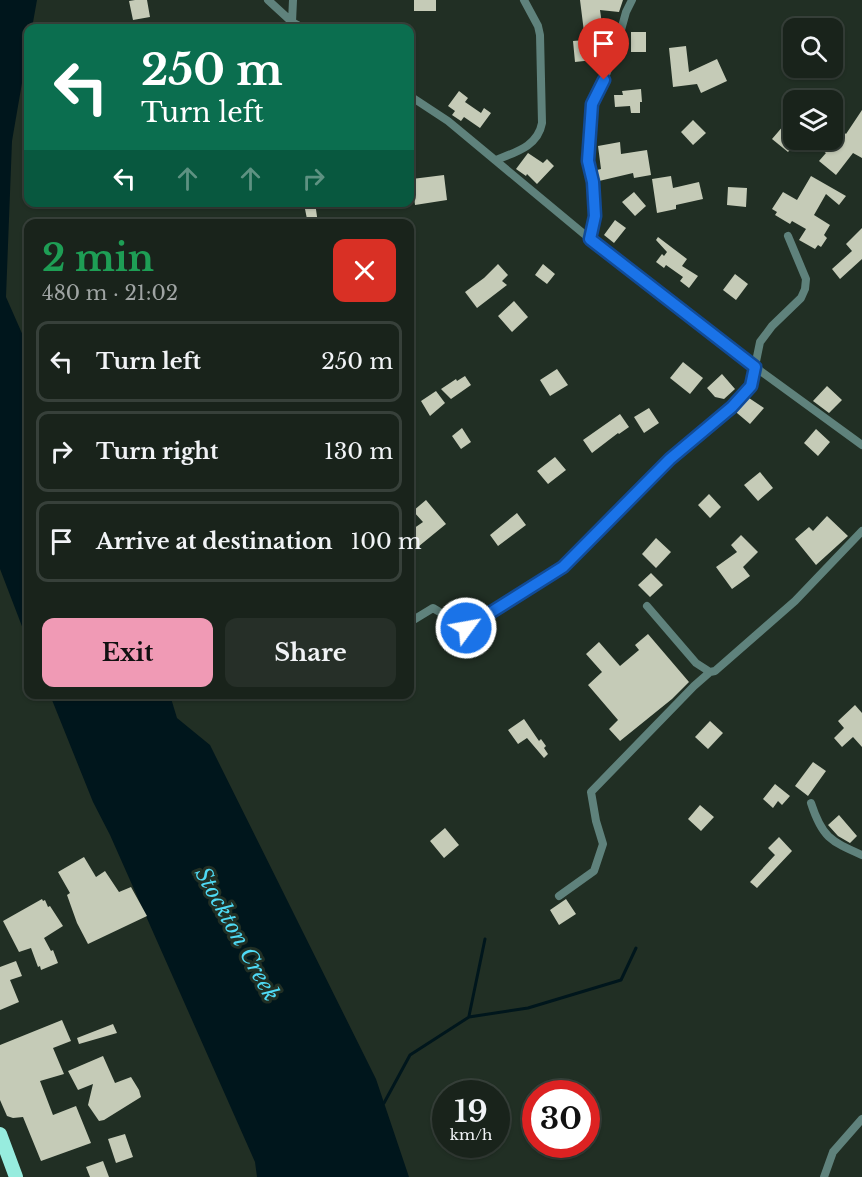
<!DOCTYPE html>
<meta charset="utf-8">
<style>
body{margin:0;font-family:"Libre Baskerville",serif;background:#262f28;color:#f1f3f6;height:100vh;display:flex;flex-direction:column;font-size:22px;white-space:nowrap}
*{box-sizing:border-box;margin:0}
p{font-size:20px;color:#9fa4a3}
.icon{flex:none;width:33px;height:33px;fill:none;stroke:currentColor;stroke-width:2;stroke-linecap:round;stroke-linejoin:round}
.map{position:relative;flex:1;overflow:hidden}
.drawer{position:absolute;left:24px;top:219px;width:390px;height:480px;display:flex;flex-direction:column;background:#19231b;border-radius:12px;box-shadow:0 2px 4px #0004,0 0 0 2px #37403a}
.drawer>*{flex:none}
.guide{position:absolute;left:24px;top:24px;width:390px;height:183px;border-radius:12px;box-shadow:0 2px 4px #0004,0 0 0 2px #37403a;background:#0b6e4f;color:#fff;overflow:hidden}
.fabs{position:absolute;left:783px;top:18px;display:grid;gap:12px}
.fabs a{display:grid;place-items:center;width:60px;height:60px;border-radius:12px;background:#19231b;box-shadow:0 2px 4px #0004,0 0 0 2px #37403a;font-size:30px}
.speed{position:absolute;left:432px;top:1080px;display:flex;gap:12px;font-size:30px;font-weight:700;text-align:center}
.speed>*{display:grid;place-content:center;width:78px;height:78px;border-radius:50%;background:#19231b;box-shadow:0 2px 4px #0004,0 0 0 2px #37403a;line-height:1}
.speed small{font-size:15px;font-weight:400}
.speed .limit{border:9px solid #d22;background:#fff;color:#111}
.pin{position:absolute;display:grid;place-items:center;width:51px;height:51px;color:#fff;margin:-62px -26px;border-radius:50% 50% 50% 0;rotate:-45deg;box-shadow:0 0 6px #0007}
.pin .icon{rotate:45deg}
.me{position:absolute;width:66px;margin:-33px;rotate:58deg;stroke-linejoin:round;filter:drop-shadow(0 0 4px #0008)}
.turn{display:flex;align-items:center;gap:21px;height:126px;padding:0 18px;font-size:27px}
.turn .icon{width:78px;height:78px;stroke-width:2.5}
.turn b{display:block;font-size:42px;line-height:51px}
.lanes{display:flex;align-items:center;height:57px;padding:0 18px;background:#0003;justify-content:center;gap:30px;direction:ltr}
.lanes .off{opacity:.35}
.round{display:grid;place-items:center;flex:none;width:63px;height:63px;border-radius:12px;background:#262f28}
.overview{display:flex;align-items:center;justify-content:space-between;height:102px;padding:0 18px}
h1{font-size:36px;font-weight:800;line-height:45px;color:#1e9e55}
.cta{display:flex;gap:12px;margin-top:auto;padding:12px 18px}
.cta a{flex:1;height:69px;border-radius:12px;background:#f09ab5;color:#111;font-size:24px;font-weight:800;line-height:69px;text-align:center}
.cta a+a{background:#262f28;color:#f1f3f6}
ul{padding:0;list-style:none}
li{display:flex;align-items:center;gap:18px;height:81px;margin:0 12px 9px;padding:0 6px;border:3px solid #37403a;border-radius:12px}
li div{flex:1}
li b{display:block;font-size:22px}
li em{font-style:normal}
.map>svg:first-child{display:block}
.water{fill:#00161c}
.lines{fill:none;stroke-linecap:round;stroke-linejoin:round}
.stream{stroke:#00161c;stroke-width:3}
.building{fill:#c5cbb7}
.minor{stroke:#5f827c;stroke-width:8}
.trunk{stroke:#97ecde;stroke-width:14}
.route-casing{stroke:#114b97;stroke-width:15}
.route{stroke:#1a73e8;stroke-width:10}
.labels{text-anchor:middle;dominant-baseline:central;stroke-width:6;stroke-linejoin:round;paint-order:stroke}
.water-label{font-size:22px;font-style:italic;fill:#4fdaf4;stroke:#212f24}
</style>
<div class="map">
<svg width="862" height="1177" viewBox="0 0 862 1177">
<rect width="100%" height="100%" fill="#212f24"/>
<path class="water" d="M0 0H37L32 28H28V48L12 141 6 297 28 347V642L0 569Z
M50 695H170L177 718 210 745 376 1079 409 1177H257L255 1162 110 835 93 802Z"/>
<g class="lines">
<path class="stream" d="M469 1016 485 939
M384 1103 410 1055 469 1017 528 1008 621 980 636 948"/>
</g>
<path class="building" d="M135 0H147L150 17 133 20 129 1Z
M414 0H436V11H414Z
M580 0H623L619 12 600 10 603 31H599L602 59 575 62 573 41 585 40Z
M631 32H646V52H631Z
M686 46 689 72 717 59 727 81 701 93 697 84 673 87 669 48Z
M641 89 642 102H640V113H631L630 106 615 107 614 95H623L622 91Z
M459 91 468 98 465 102 481 113 484 108 491 113 480 128 464 117 461 121 452 115 455 111 448 106Z
M862 110V158L853 153 836 175 819 161 826 153 819 148 826 140H832V122L846 134Z
M693 120 706 133 693 145 681 132Z
M784 125 794 132V140H799L788 152 772 139Z
M620 142 621 154 647 150 651 175 634 178 633 173 599 181 597 170 601 169 598 146Z
M528 153 543 163 547 159 554 166 537 184 527 174 526 176 516 169Z
M444 175 447 200 415 205 412 179Z
M671 176 673 188 699 182 703 199 676 205V209L657 213 652 179Z
M811 176 846 196 839 205 826 194 814 215 830 225 824 235 827 238 821 247 818 245 815 249 799 240 806 229 792 221 790 224 775 215 777 212 772 209 783 192 797 200Z
M728 187 747 188 746 207 727 205Z
M634 192 646 206 635 216 622 202Z
M315 202 318 224H308L304 204Z
M615 220 626 228 614 243 604 235Z
M862 228V259L840 279 832 269 852 251 846 244Z
M658 237 687 259 682 266 698 276 689 288 680 281 683 277 666 265 664 268 656 262 662 254 664 256 667 252 656 240Z
M498 264 508 275 502 281 507 285 477 308 465 292 484 278Z
M543 264 555 274 547 284 535 275Z
M735 274 748 284 736 300 723 290Z
M514 301 528 317 512 332 498 316Z
M683 362 703 378 690 394 670 378Z
M557 369 568 385 550 396 540 380Z
M722 374 735 389 724 399 715 397 707 388Z
M465 376 471 385 451 399 441 389 456 379 457 381Z
M827 386 842 400 829 413 813 401Z
M436 391 445 403 430 416 421 401Z
M749 398 764 408 750 424 737 413V411Z
M649 408 659 423 644 433 634 417Z
M620 414 629 427 619 434 618 433 592 453 583 440Z
M462 428 471 442 461 449 452 436Z
M816 429 830 442 818 456 804 443Z
M555 457 566 470 548 484 537 471Z
M760 472 773 488 758 501 744 485Z
M709 494 721 507 710 518 698 505Z
M426 500 446 524 413 551 410 546V531L423 522 413 511Z
M517 513 526 525 498 546 490 535Z
M827 516 848 536 816 565 795 539 809 527 813 531Z
M741 535 758 552 743 567 750 576 732 589 716 567 737 552 731 545Z
M656 538 671 552 656 568 642 554Z
M651 573 663 585 650 597 638 585Z
M648 634 689 682 672 699 620 741 609 729 618 720 588 685 602 672 586 654 599 642 620 666 639 650 635 645Z
M855 705 862 713V747L853 737 842 747 834 738 844 728 838 721Z
M524 719 539 741 541 739 546 746 544 748 548 754 544 758 527 738 518 744 508 730Z
M710 721 723 733 708 749 695 737Z
M813 762 826 771 808 796 795 786Z
M775 784 790 796 782 805 778 801 773 808 763 799Z
M700 805 714 817 701 831 688 819Z
M839 815 857 836 850 843 838 836 828 825Z
M445 828 459 845 444 858 430 841Z
M779 837 792 851 757 888 750 882 775 855 768 848Z
M84 857 96 877 105 871 119 892 131 887 147 916 88 944 77 923 67 895 70 893 58 872Z
M42 899 43 901 45 900 48 907 50 906 63 926 44 938 51 951 53 950 58 963 41 970 40 966 38 967 31 948 19 952 3 921Z
M566 899 576 914 559 925 550 910Z
M16 961 22 976 10 980 19 1002 0 1010V967Z
M62 1020 71 1041 53 1048 64 1074 40 1081 53 1115 76 1106 91 1143 41 1161 23 1117 13 1118 7 1116 0 1100V1045Z
M113 1024 117 1033 79 1044 77 1038Z
M103 1056 115 1083 131 1077 139 1090 141 1097 104 1120 99 1121 88 1105 93 1084 78 1090 68 1071Z
M125 1134 133 1157 116 1163 108 1139Z
M103 1161 109 1177H90L86 1167Z"/>
<g class="lines">
<path class="minor" d="M268 0 292 22 303 28
M292 22 293 0
M410 96 448 121 590 239 755 367 862 445
M496 160C516 152 538 146 542 123L540 35 538 26 524 0
M590 239 595 216 593 181 588 161 592 104 604 80 616 48 626 12 632 0
M647 606 696 663 710 672 715 671 795 601 862 531
M410 622 433 608 466 628 563 566 670 459 732 407 751 386 760 342 772 326 801 298 805 289 806 279 788 236
M811 803C822 837 830 841 862 855
M559 896 594 871 603 844 596 821 591 792 694 686 710 672
M824 1177 833 1152 862 1119"/>
<path class="trunk" d="M0 1134 16 1177"/>
</g>
<g class="lines">
<g class="route-casing">
<path id="route" d="M466 628 563 567 670 459 732 407 751 386 755 367 590 239 595 216 593 182 588 161 592 104 604 80"/>
</g>
<use href="#route" class="route"/>
</g>
<g class="labels">
<g class="water-label">
<text transform="translate(237 934) rotate(61)">Stockton Creek</text>
</g>
</g>
</svg>
<div class="fabs">
<a><svg class="icon" aria-label="search" viewBox="0 0 24 24"><circle cx="10" cy="10" r="6"/><path d="M15 15l6 6"/></svg></a>
<a><svg class="icon" aria-label="layers" viewBox="0 0 24 24"><path d="M12 4l9 5-9 5-9-5zM3 14l9 5 9-5"/></svg></a>
</div>
<div class="speed"><div>19<small>km/h</small></div><div class="limit">30</div></div>
<div class="pin" style="left:604px;top:80px;background:#d93025"><svg class="icon" aria-label="arrive" viewBox="0 0 24 24"><path d="M6 21V4h12l-3 4 3 4H6"/></svg></div>
<svg class="me" style="left:466px;top:628px" viewBox="-20 -20 40 40"><circle r="17" fill="#1a73e8" stroke="#fff" stroke-width="3"/><path d="M0-11L8 9 0 5-8 9z" fill="#fff"/></svg>
<div class="guide">
<div class="turn"><svg class="icon" aria-label="left" viewBox="0 0 24 24"><path d="M17 20v-9H6M10 6l-5 5 5 5"/></svg><div><b>250 m</b>Turn left</div></div>
<div class="lanes"><svg class="icon" aria-label="left" viewBox="0 0 24 24"><path d="M17 20v-9H6M10 6l-5 5 5 5"/></svg><svg class="icon off" aria-label="ahead" viewBox="0 0 24 24"><path d="M12 20V5M6 11l6-6 6 6"/></svg><svg class="icon off" aria-label="ahead" viewBox="0 0 24 24"><path d="M12 20V5M6 11l6-6 6 6"/></svg><svg class="icon off" aria-label="right" viewBox="0 0 24 24"><path d="M7 20v-9h11M14 6l5 5-5 5"/></svg></div>
</div>
<section class="drawer">
<div class="overview"><div><h1>2 min</h1><p>480 m · 21:02</p></div><a class="round" style="background:#d93025;color:#fff"><svg class="icon" aria-label="close" viewBox="0 0 24 24"><path d="M6 6l12 12M18 6L6 18"/></svg></a></div>
<ul>
<li><svg class="icon" aria-label="left" viewBox="0 0 24 24"><path d="M17 20v-9H6M10 6l-5 5 5 5"/></svg><div><b>Turn left</b></div><em>250 m</em></li>
<li><svg class="icon" aria-label="right" viewBox="0 0 24 24"><path d="M7 20v-9h11M14 6l5 5-5 5"/></svg><div><b>Turn right</b></div><em>130 m</em></li>
<li><svg class="icon" aria-label="arrive" viewBox="0 0 24 24"><path d="M6 21V4h12l-3 4 3 4H6"/></svg><div><b>Arrive at destination</b></div><em>100 m</em></li>
</ul>
<div class="cta"><a>Exit</a><a>Share</a></div>
</section>
</div>
